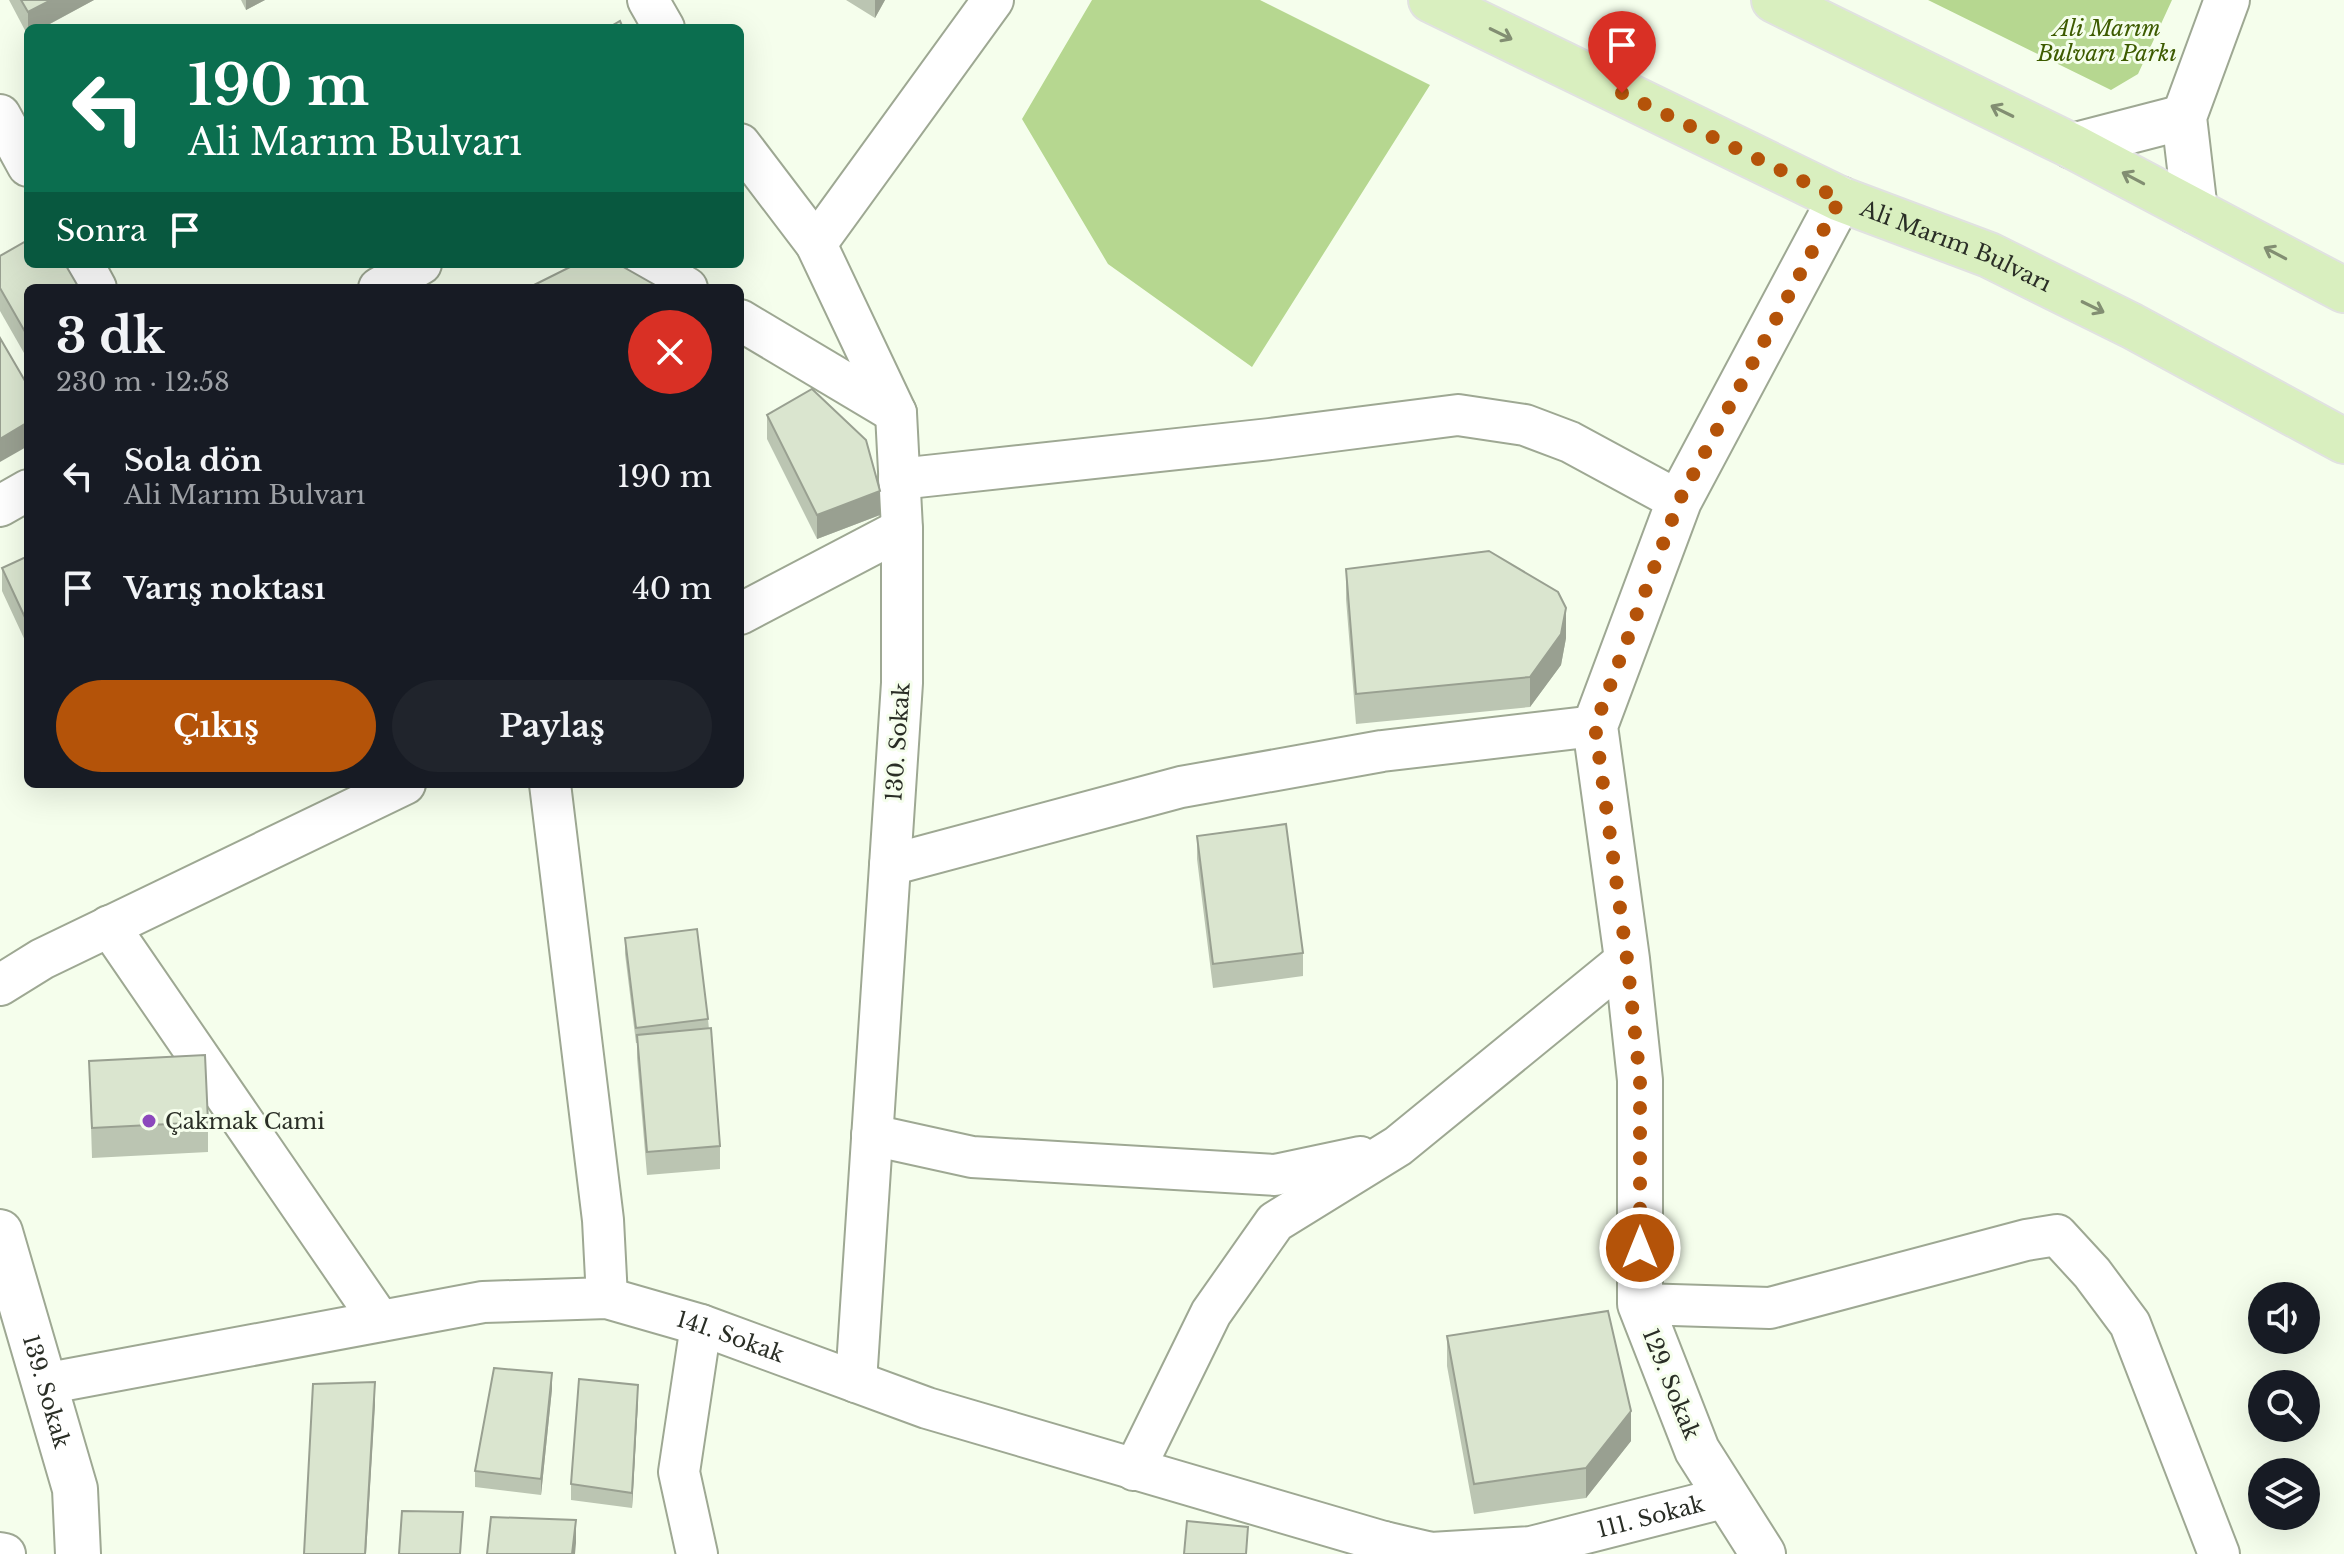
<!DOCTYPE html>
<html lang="tr">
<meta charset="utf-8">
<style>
body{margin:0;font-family:"Libre Baskerville",serif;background:#20242c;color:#f1f3f6;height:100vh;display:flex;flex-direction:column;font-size:30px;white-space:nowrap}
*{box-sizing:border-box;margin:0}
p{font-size:26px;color:#9ea1a6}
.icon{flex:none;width:44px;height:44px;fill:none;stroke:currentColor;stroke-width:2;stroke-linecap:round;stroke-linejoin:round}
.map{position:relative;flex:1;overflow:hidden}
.drawer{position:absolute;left:24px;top:284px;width:720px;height:504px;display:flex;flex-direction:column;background:#171b24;border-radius:12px;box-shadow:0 8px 32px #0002}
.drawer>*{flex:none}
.hud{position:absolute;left:24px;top:24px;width:720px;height:244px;border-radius:12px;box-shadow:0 8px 32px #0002;background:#0b6e4f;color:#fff;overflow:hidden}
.tools{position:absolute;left:2248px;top:1282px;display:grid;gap:16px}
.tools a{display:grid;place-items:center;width:72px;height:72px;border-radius:50%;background:#171b24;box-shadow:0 8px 32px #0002;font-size:40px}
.pin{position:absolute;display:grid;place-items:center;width:68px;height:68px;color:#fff;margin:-82px -34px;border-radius:50% 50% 50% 0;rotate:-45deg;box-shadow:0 0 8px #0007}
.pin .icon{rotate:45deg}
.me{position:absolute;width:88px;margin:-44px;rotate:0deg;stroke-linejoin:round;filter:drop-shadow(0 0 6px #0008)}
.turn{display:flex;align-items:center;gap:28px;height:168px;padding:0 32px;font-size:36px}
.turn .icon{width:104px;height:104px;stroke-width:2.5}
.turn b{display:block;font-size:56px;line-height:68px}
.then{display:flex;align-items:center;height:76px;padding:0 32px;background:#0003;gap:16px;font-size:30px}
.round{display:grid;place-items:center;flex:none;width:84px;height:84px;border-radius:42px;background:#20242c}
.headline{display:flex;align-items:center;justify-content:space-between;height:136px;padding:0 32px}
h1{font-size:48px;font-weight:800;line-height:60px}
.primary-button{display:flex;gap:16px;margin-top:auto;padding:16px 32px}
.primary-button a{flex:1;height:92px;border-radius:48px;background:#b45309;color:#fff;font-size:32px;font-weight:800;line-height:92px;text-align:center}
.primary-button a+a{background:#20242c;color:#f1f3f6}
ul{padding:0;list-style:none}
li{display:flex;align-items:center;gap:24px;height:112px;padding:0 32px}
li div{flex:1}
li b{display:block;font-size:30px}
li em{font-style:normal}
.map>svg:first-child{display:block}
.green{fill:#b6d790}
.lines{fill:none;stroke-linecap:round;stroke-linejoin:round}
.minor-casing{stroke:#9ea893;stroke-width:44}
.tertiary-casing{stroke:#9ea893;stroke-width:48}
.primary-casing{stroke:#e1e2e1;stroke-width:48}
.minor{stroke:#fff;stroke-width:40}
.tertiary{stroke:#fff;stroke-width:44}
.primary{stroke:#d9efbf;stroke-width:44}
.wall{fill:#bbc5b2}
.shaded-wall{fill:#99a091}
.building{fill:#dae5cf;stroke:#99a091;stroke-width:2}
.oneway{stroke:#828e72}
.route{stroke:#b45309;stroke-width:14;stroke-dasharray:0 25.2}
.poi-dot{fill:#8c48bc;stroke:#f5feec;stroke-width:3}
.labels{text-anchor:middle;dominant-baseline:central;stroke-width:6;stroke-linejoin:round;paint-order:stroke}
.park-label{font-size:22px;font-style:italic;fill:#3d5b00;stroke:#f5feec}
.street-label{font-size:22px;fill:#2a2e26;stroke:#f5feec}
.poi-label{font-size:22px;fill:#2a2e26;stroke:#f5feec;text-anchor:start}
</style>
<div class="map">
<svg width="2344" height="1554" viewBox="0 0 2344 1554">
<rect width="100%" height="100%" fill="#f5feec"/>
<path class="green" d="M1092 0H1260L1430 85 1252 367 1108 264 1022 119Z
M1928 0H2172L2138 74 2111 90Z"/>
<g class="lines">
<g class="minor-casing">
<g id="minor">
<path d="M648 0 664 28"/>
<path d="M0 115 28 166"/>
<path d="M740 144 816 244 896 413 902 529V683L856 1382"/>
<path d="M816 244 993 0"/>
<path d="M83 264 96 288"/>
<path d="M647 264 687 288"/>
<path d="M379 288 421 264"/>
<path d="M740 320 896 413"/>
<path d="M899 479 1270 439 1458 415 1525 425 1570 442 1679 501"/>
<path d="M0 506 28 490"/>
<path d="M740 614 902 529"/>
<path d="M550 784 603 1220 607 1298"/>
<path d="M890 865 1181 787 1382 751 1595 726"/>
<path d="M109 926 380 1321"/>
<path d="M0 985 42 959 405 784"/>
<path d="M872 1135 972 1157 1275 1175 1360 1157"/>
<path d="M1640 1304 1770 1308 2026 1240 2057 1235 2092 1273 2130 1324 2219 1554"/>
<path id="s1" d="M44 1384 483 1302 607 1298 701 1325 927 1408 1384 1542 1386 1554"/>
<path d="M1134 1470 1211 1313 1275 1222 1398 1146 1627 959"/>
<path id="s2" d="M1384 1542 1431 1553 1531 1547 1727 1497"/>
<path d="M0 1553 5 1554"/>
<path d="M697 1554 679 1472 701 1325"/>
</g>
</g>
<g class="tertiary-casing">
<g id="tertiary">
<path d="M2072 146 2184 117"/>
<path d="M2195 211 2184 117 2227 0"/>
<path id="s3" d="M0 1232 75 1489 78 1554"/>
<path d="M1763 1554 1697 1450 1640 1304V1080L1627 959 1595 726 1679 501 1840 199"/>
</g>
</g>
<g class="primary-casing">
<g id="primary">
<path id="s4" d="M1431 0 1840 199 1989 255 2132 326 2344 441"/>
<path d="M1774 0 2072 146 2344 290"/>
</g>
</g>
<use href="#minor" class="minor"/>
<use href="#tertiary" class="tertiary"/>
<use href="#primary" class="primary"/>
</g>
<path class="wall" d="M9 0H94L28 36Z
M241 0H265L246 10Z
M846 0H885L875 18Z
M0 256 28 288V360L0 311Z
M767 415 880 515 817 539 767 439Z
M28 556V647L2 591V568Z
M1346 569 1566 638 1561 665 1530 707 1356 724 1346 599Z
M1197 836 1303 953V976L1213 988 1197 859Z
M625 938 708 1019 720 1146V1169L647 1175 637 1058V1043H636L625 954Z
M89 1061 208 1122V1152L92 1158Z
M1447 1336 1631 1441 1586 1498 1474 1514 1447 1366Z
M552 1389 541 1495 475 1487V1471Z
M638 1401 632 1508 571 1500V1484Z"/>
<path class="shaded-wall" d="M51 0H94L42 28H28V36V12Z
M246 0H265L246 10Z
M875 0H885L875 18Z
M28 422V446L0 462V439Z
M880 491V515L817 539V515Z
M1566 608V638L1561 665 1530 707V677Z
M552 1373V1389L541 1495V1479Z
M375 1382V1405L366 1554H365Z
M638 1385V1401L632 1508V1493Z
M1631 1411V1441L1586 1498V1468Z
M576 1520V1543L575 1554H572Z"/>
<path class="building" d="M21 0H51L28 12Z
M620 21 623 28H608Z
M28 240V264H65L79 288H28V337L0 288V256Z
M576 264H618L655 285 657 288H528Z
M0 338 28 386V422L0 439Z
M812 389 866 440 880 491 817 515 767 415Z
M1489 551 1558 592 1566 608 1561 634 1530 677 1356 694 1346 569Z
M28 556V624L2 568Z
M1286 824 1303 953 1213 964 1197 836Z
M697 929 708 1019 636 1028 625 938Z
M711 1028 720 1146 647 1152 637 1035Z
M205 1055 208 1122 92 1128 89 1061Z
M1608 1311 1631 1411 1586 1468 1474 1484 1447 1336Z
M494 1368 552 1373 541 1479 475 1471Z
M579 1379 638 1385 632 1493 571 1484Z
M375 1382 365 1554H304L313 1384Z
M402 1511 463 1512 460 1554H399Z
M491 1517 576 1520 572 1554H487Z
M1187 1521 1248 1527 1246 1554H1184Z"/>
<defs><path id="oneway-shaft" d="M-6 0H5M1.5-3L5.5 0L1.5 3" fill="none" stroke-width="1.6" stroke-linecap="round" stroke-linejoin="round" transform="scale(2)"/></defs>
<g class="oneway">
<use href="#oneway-shaft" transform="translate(1501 34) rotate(26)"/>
<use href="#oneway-shaft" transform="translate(2002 111) rotate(-154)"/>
<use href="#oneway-shaft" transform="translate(2133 178) rotate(-152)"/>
<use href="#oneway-shaft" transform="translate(2275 253) rotate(-152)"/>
<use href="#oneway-shaft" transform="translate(2093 307) rotate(26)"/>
</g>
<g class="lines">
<path class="route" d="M1622 93 1840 199 1679 501 1595 726 1627 959 1640 1080V1248"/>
</g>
<circle class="poi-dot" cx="149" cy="1121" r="8"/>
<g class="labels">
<g class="park-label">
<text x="2107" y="28">Ali Marım<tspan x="2107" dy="25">Bulvarı Parkı</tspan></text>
</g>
<g class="street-label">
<text stroke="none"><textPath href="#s4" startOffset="580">Ali Marım Bulvarı</textPath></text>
<text transform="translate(898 742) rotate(-86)">130. Sokak</text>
<text stroke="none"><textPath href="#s1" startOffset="700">141. Sokak</textPath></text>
<text transform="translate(1671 1384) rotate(68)">129. Sokak</text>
<text stroke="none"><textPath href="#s3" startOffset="166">139. Sokak</textPath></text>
<text stroke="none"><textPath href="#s2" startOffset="272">111. Sokak</textPath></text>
</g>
<g class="poi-label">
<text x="165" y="1121">Çakmak Cami</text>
</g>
</g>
</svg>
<div class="tools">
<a><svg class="icon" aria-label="sound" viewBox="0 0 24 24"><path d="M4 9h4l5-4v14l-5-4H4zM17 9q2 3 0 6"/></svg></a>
<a><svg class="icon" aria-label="search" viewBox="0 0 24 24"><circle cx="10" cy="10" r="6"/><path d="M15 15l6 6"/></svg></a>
<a><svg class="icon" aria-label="layers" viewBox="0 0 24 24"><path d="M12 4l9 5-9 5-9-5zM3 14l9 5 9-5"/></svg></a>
</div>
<div class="pin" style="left:1622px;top:93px;background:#d93025"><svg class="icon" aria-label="arrive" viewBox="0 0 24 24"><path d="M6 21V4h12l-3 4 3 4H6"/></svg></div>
<svg class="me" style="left:1640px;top:1248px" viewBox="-20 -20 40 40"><circle r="17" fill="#b45309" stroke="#fff" stroke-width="3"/><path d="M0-11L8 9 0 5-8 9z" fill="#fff"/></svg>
<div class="hud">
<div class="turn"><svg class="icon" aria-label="left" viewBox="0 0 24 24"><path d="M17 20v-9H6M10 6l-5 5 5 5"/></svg><div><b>190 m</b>Ali Marım Bulvarı</div></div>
<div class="then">Sonra<svg class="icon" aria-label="arrive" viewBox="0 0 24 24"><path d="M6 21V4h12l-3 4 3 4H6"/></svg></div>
</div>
<section class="drawer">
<div class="headline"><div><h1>3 dk</h1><p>230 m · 12:58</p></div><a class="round" style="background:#d93025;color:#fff"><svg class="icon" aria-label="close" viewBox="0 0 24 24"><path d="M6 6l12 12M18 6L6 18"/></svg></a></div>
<ul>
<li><svg class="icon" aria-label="left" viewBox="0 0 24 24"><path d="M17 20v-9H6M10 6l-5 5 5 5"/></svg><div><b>Sola dön</b><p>Ali Marım Bulvarı</p></div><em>190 m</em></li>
<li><svg class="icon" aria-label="arrive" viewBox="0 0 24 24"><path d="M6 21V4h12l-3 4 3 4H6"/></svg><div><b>Varış noktası</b></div><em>40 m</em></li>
</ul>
<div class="primary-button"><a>Çıkış</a><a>Paylaş</a></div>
</section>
</div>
